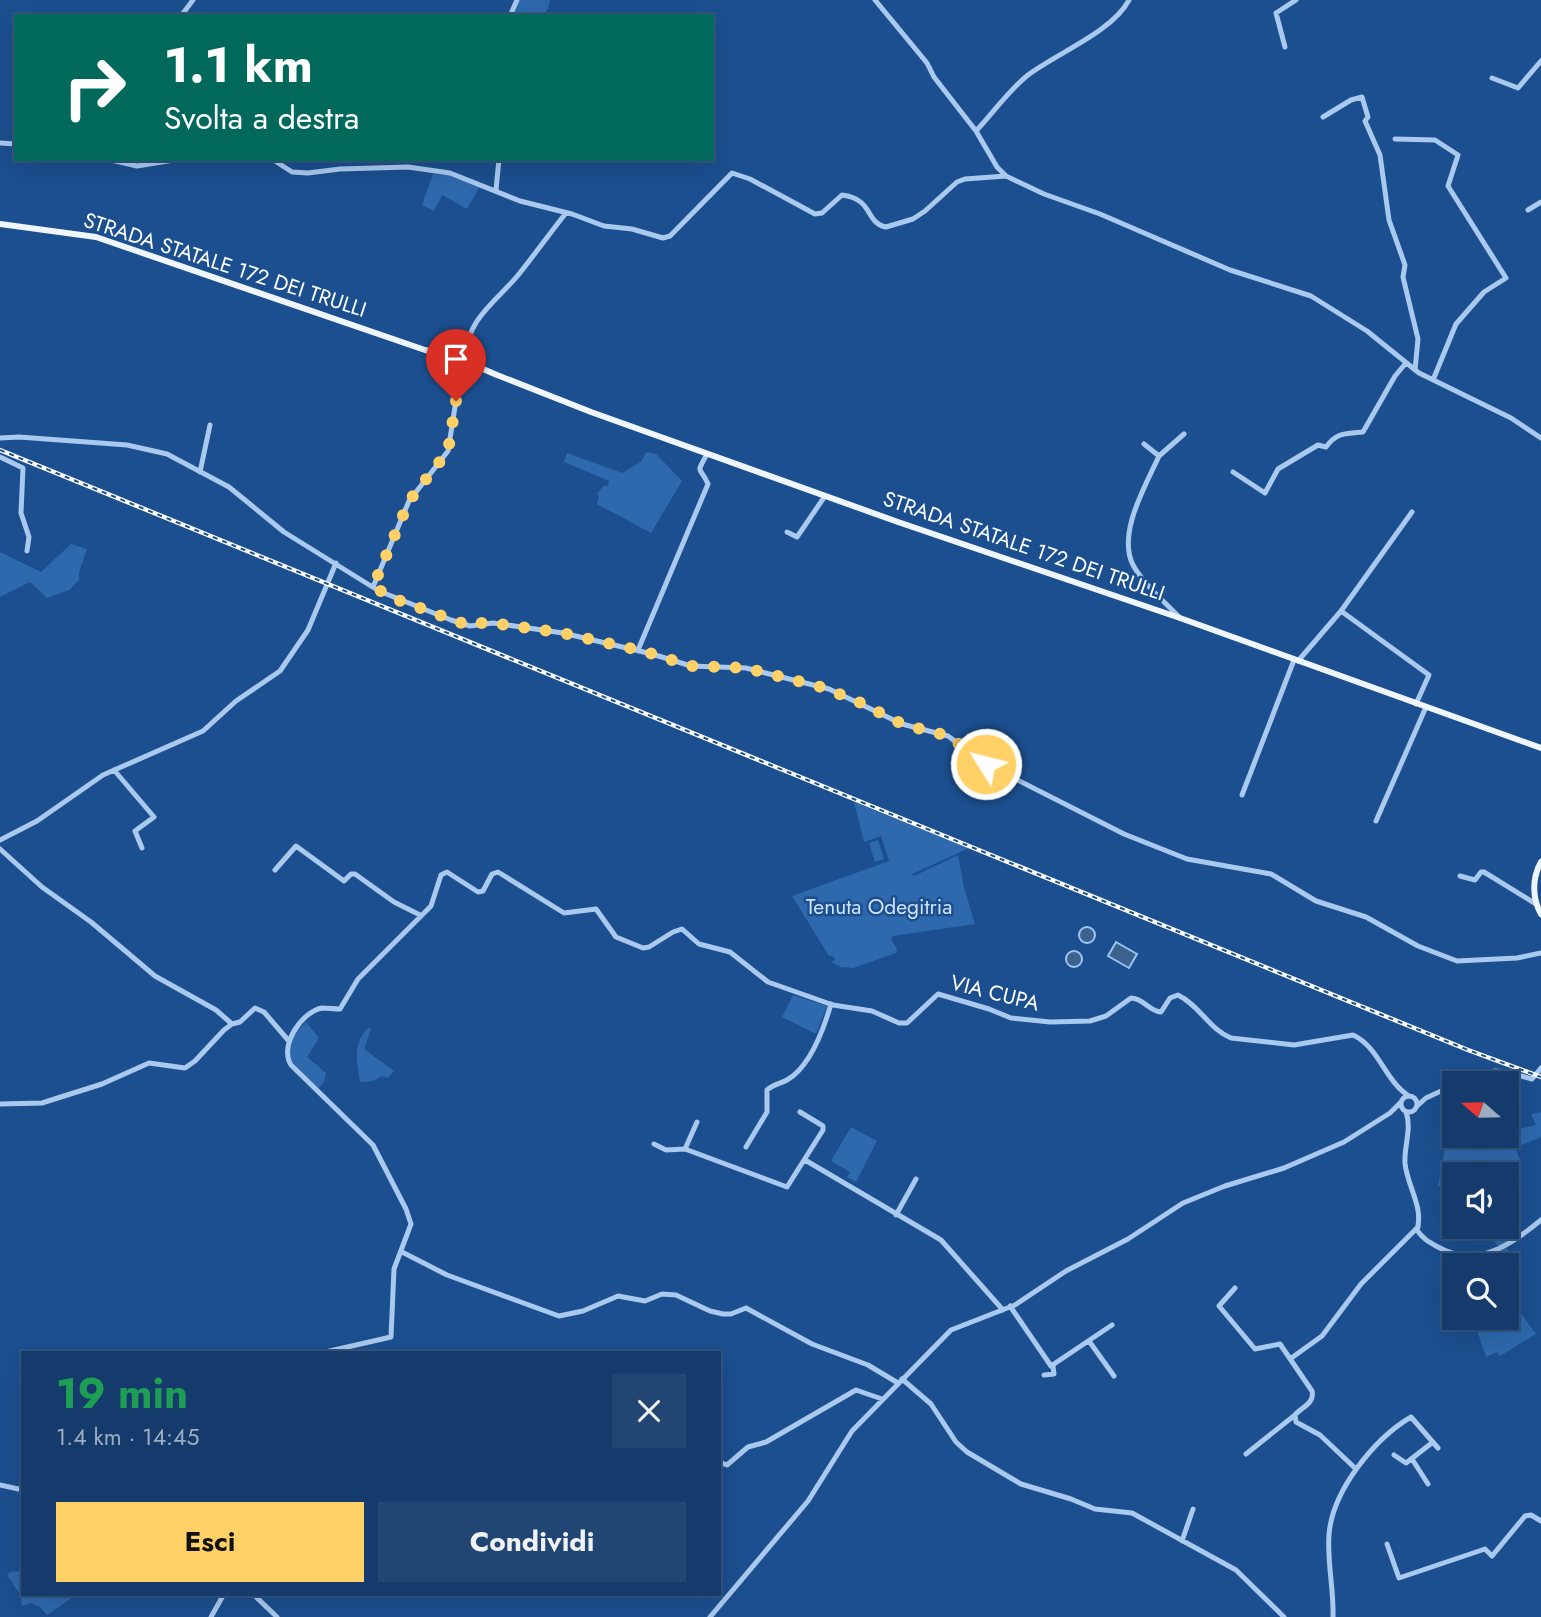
<!DOCTYPE html>
<html lang="it">
<meta charset="utf-8">
<style>
body{margin:0;font-family:Jost,sans-serif;background:#214673;color:#f1f3f6;height:100vh;display:flex;flex-direction:column;font-size:26px;white-space:nowrap}
*{box-sizing:border-box;margin:0}
p{font-size:23px;color:#9dadc1}
.icon{flex:none;width:38px;height:38px;fill:none;stroke:currentColor;stroke-width:2;stroke-linecap:round;stroke-linejoin:round}
.map{position:relative;flex:1;overflow:hidden}
.sheet{position:absolute;left:21px;top:1351px;width:700px;height:245px;display:flex;flex-direction:column;background:#143b6b;border-radius:0px;box-shadow:0 7px 28px #0002,0 0 0 2px #33557e}
.sheet>*{flex:none}
.guide{position:absolute;left:14px;top:14px;width:700px;height:147px;border-radius:0px;box-shadow:0 7px 28px #0002,0 0 0 2px #33557e;background:#00695c;color:#fff;overflow:hidden}
.needle{width:46px;rotate:290deg}
.controls{position:absolute;left:1442px;top:1071px;display:grid;gap:14px}
.controls a{display:grid;place-items:center;width:77px;height:77px;border-radius:0px;background:#143b6b;box-shadow:0 7px 28px #0002,0 0 0 2px #33557e;font-size:35px}
.pin{position:absolute;display:grid;place-items:center;width:60px;height:60px;color:#fff;margin:-72px -30px;border-radius:50% 50% 50% 0;rotate:-45deg;box-shadow:0 0 7px #0007}
.pin .icon{rotate:45deg}
.me{position:absolute;width:77px;margin:-38px;rotate:306deg;stroke-linejoin:round;filter:drop-shadow(0 0 5px #0008)}
.turn{display:flex;align-items:center;gap:24px;height:147px;padding:0 35px;font-size:32px}
.turn .icon{width:91px;height:91px;stroke-width:2.5}
.turn b{display:block;font-size:49px;line-height:60px}
.round{display:grid;place-items:center;flex:none;width:74px;height:74px;border-radius:0px;background:#214673}
.overview{display:flex;align-items:center;justify-content:space-between;height:119px;padding:0 35px}
h1{font-size:42px;font-weight:700;line-height:52px;color:#1e9e55}
.button{display:flex;gap:14px;margin-top:auto;padding:14px 35px}
.button a{flex:1;height:80px;border-radius:0px;background:#ffd166;color:#111;font-size:28px;font-weight:700;line-height:80px;text-align:center}
.button a+a{background:#214673;color:#f1f3f6}
.map>svg:first-child{display:block}
.green{fill:#2e69ad}
.water{fill:#3c6290;stroke:#9cc4f0;stroke-width:2}
.lines{fill:none;stroke-linecap:round;stroke-linejoin:round}
.minor{stroke:#a9c9ee;stroke-width:5}
.major{stroke:#f0f6ff;stroke-width:6}
.rail-casing{stroke:#fff;stroke-width:4.5}
.rail{stroke:#1b4f8f;stroke-width:2;stroke-dasharray:5;stroke-linecap:butt}
.route{stroke:#ffd166;stroke-width:12;stroke-dasharray:0 21.6}
.labels{text-anchor:middle;dominant-baseline:central;stroke-width:5;stroke-linejoin:round;paint-order:stroke}
.street-label{font-size:21px;fill:#fff;stroke:#1b4f8f}
.park-label{font-size:21px;fill:#cfe3fa;stroke:#1b4f8f}
</style>
<div class="map">
<svg width="1541" height="1617" viewBox="0 0 1541 1617">
<rect width="100%" height="100%" fill="#1b4f8f"/>
<path class="green" d="M520 0H550L548 9 542 16H511Z
M433 174 449 175 480 186 467 209 442 195 434 211 422 205Z
M646 452 656 454 682 481 651 533 597 504 599 497 597 494 603 486H608L609 481 564 462 567 453 622 473 641 462Z
M71 544 87 549 79 572V580L69 590 47 598 30 582 0 597V552L41 572Z
M854 802 969 848 912 874 914 876 958 855 964 888 975 924 893 936 891 939 897 949 896 953 853 968 840 967 831 962 835 960 833 956H829L792 896 889 861 881 836 864 842Z
M878 840 884 859 875 862 869 843Z
M793 995 827 1006 816 1034 782 1017Z
M306 1022 319 1038 307 1057 326 1073 324 1082 318 1089 288 1058 291 1038Z
M368 1028 371 1029 364 1049 394 1071 388 1078 382 1076 373 1081 360 1082C357 1062 352 1044 368 1028Z
M1541 1112V1137L1515 1148 1521 1162 1479 1174H1454V1197L1445 1187 1438 1186 1446 1144 1472 1136 1511 1135 1514 1130 1536 1125 1531 1114Z
M851 1127 877 1141 856 1182 847 1177 850 1172 831 1161Z
M1507 1213 1517 1234 1499 1247 1481 1227H1507Z
M1505 1248 1508 1250 1504 1265H1464V1260Z
M1507 1294 1536 1334 1500 1356 1497 1352 1486 1357 1473 1318H1507Z
M23 1571V1594H70L72 1598 47 1615 40 1607 31 1603 22 1606 21 1596 7 1575 10 1572Z"/>
<path class="water" d="M1079 935a8 8 0 1 1 16 0a8 8 0 1 1-16 0Z
M1116 942 1137 954 1129 968 1108 956Z
M1066 959a8 8 0 1 1 16 0a8 8 0 1 1-16 0Z"/>
<g class="lines">
<path class="minor" d="M875 0 927 63 934 77 976 131 997 167 1006 176 1044 194 1100 214 1230 270 1311 296 1367 331 1419 373 1511 418 1541 438
M181 16 193 0
M510 16 517 0
M1285 47 1276 13 1296 0
M1492 78 1518 88 1541 61
M1323 117 1351 100 1362 97 1368 117 1365 121 1380 155 1389 220 1405 265 1403 277 1418 339 1415 370
M976 131C993 113 1009 90 1028 75 1057 53 1112 32 1129 0
M1395 139 1435 140 1458 155 1448 186 1506 278 1484 292 1456 324 1433 380
M0 143 16 144
M107 159 137 166 180 159
M272 159 292 172 308 173 340 169 408 167 450 173 520 201 572 214 604 226 632 229 663 238 670 236 732 173 750 179 815 214 822 213 842 195C874 199 865 223 886 227L913 219 925 211 957 182 965 179 1006 176
M496 190 499 159
M1528 210 1541 202
M458 350 467 342
M467 355C465 320 500 298 519 274 535 254 550 233 566 213
M453 373 458 385
M0 438 19 437 127 445 167 454 229 487 284 532 379 591 451 620 470 626 493 623 563 633 652 654 691 666 746 668 829 689 902 724 948 736 986 764 1124 834 1187 859 1271 874 1316 901 1366 917 1418 946 1457 961 1517 958 1541 953
M1144 444 1159 456C1146 485 1117 533 1133 565 1144 585 1165 602 1180 618
M1159 456 1184 434
M0 457 23 468 21 513 29 537 27 551
M200 472 210 425
M1233 472 1265 493 1278 469 1318 445 1326 447C1337 432 1345 434 1363 432L1395 376 1406 363
M787 532 797 537 825 496
M373 587 409 501 448 451 458 388 463 373
M1341 611 1429 675 1416 704
M638 650 708 484C700 465 695 476 707 454
M1298 661 1341 611 1412 512
M114 770 154 817 135 831 142 848
M1242 795 1294 660
M1376 821 1426 707
M0 840 37 821 103 775 203 731 236 701 280 671 308 630 336 563
M0 849 42 887 91 922 155 976 216 1010 232 1024
M275 870 296 846 344 881 351 874H355L394 902 420 915
M1460 876 1475 880 1481 872H1484L1536 904
M1457 1083 1495 1071 1507 1072 1532 1079 1541 1068
M1401 1104a8 8 0 1 1 16 0a8 8 0 1 1-16 0Z
M0 1104 42 1103 102 1084 149 1063 185 1068 195 1061 224 1030 232 1024 240 1022 255 1008 264 1012 288 1040
M1417 1106 1426 1098 1454 1085
M1406 1112C1412 1128 1404 1146 1405 1163 1407 1186 1424 1207 1417 1230 1422 1238 1429 1242 1438 1247 1476 1269 1511 1245 1541 1220
M654 1144 666 1150 685 1149 787 1187 823 1130V1126L800 1112
M746 1147 767 1112V1090C774 1084 780 1084 787 1080 810 1067 824 1028 831 1004
M685 1149 697 1122
M805 1160 941 1240 1003 1310
M896 1215 916 1179
M402 1252 447 1275 559 1316 583 1311 618 1296 645 1301 662 1294 676 1295 710 1311 723 1314H731L746 1308 812 1344 868 1365 898 1383
M1235 1288 1219 1306 1255 1349 1280 1344 1312 1391C1315 1403 1302 1407 1295 1415L1296 1422 1320 1435 1356 1469
M1010 1306 1051 1366 1112 1325
M1089 1341 1114 1376
M321 1353 391 1337 394 1269 411 1224 406 1209 373 1145 291 1065C279 1046 301 1012 322 1008 328 1008 334 1009 340 1009L358 979 431 906 441 875 447 872 478 892 483 891 492 874 498 872 564 913 596 909 616 937 643 948 649 947 673 932 682 929 699 944 730 952 768 982 833 1005 872 1011 899 1023H907L938 994 989 1009 1011 1018 1050 1022 1090 1021 1106 1016 1131 998C1143 998 1149 1011 1161 1012L1170 998 1178 995C1199 1005 1210 1030 1231 1038L1294 1045 1353 1035C1379 1047 1385 1081 1409 1096
M1290 1359 1322 1336 1361 1284 1418 1227
M1044 1375 1054 1374 1053 1366
M902 1379 931 1404 956 1442 967 1452 1021 1484 1071 1499 1095 1509 1132 1513 1236 1570 1284 1617
M1246 1454 1295 1415
M1394 1455 1406 1463 1433 1442
M1412 1459 1428 1484
M719 1462 727 1465 748 1447 766 1442 856 1390 882 1399
M0 1485 23 1490
M1182 1541 1193 1509
M1387 1544 1399 1578 1485 1549 1492 1556 1525 1516 1531 1515 1541 1521
M253 1594 277 1617
M211 1617 224 1594
M710 1617 808 1501 852 1431 951 1330 1015 1305 1066 1271 1128 1239 1183 1203 1225 1186 1284 1168 1344 1142 1390 1113 1400 1103
M1333 1617C1334 1590 1327 1562 1329 1535 1332 1491 1374 1439 1411 1417L1438 1448"/>
<path class="major" d="M0 224 96 237 425 350 448 355
M446 362a12 12 0 1 1 24 0a12 12 0 1 1-24 0Z
M470 361 476 366 497 375 591 412 898 522 1180 618 1541 748
M1541 862C1532 878 1532 898 1541 914"/>
<g class="rail-casing">
<path id="rail" d="M0 450 1468 1050 1541 1077"/>
</g>
<use href="#rail" class="rail"/>
</g>
<g class="lines">
<path class="route" d="M456 401 448 451 409 501 373 587 398 600 470 626 486 622 563 633 643 651 691 666 746 668 818 686 855 700 902 724 948 736 986 764"/>
</g>
<g class="labels">
<g class="street-label">
<text transform="translate(225 265) rotate(18)">STRADA STATALE 172 DEI TRULLI</text>
<text transform="translate(1024 546) rotate(19)">STRADA STATALE 172 DEI TRULLI</text>
<text transform="translate(995 993) rotate(14)">VIA CUPA</text>
</g>
<g class="park-label">
<text x="879" y="907">Tenuta Odegitria</text>
</g>
</g>
</svg>
<div class="controls">
<a><svg class="needle" viewBox="-14 -14 28 28"><path d="M0-13l5 13h-10z" fill="#e53935"/><path d="M0 13l5-13h-10z" fill="#9dadc1"/></svg></a>
<a><svg class="icon" aria-label="sound" viewBox="0 0 24 24"><path d="M4 9h4l5-4v14l-5-4H4zM17 9q2 3 0 6"/></svg></a>
<a><svg class="icon" aria-label="search" viewBox="0 0 24 24"><circle cx="10" cy="10" r="6"/><path d="M15 15l6 6"/></svg></a>
</div>
<div class="pin" style="left:456px;top:401px;background:#d93025"><svg class="icon" aria-label="arrive" viewBox="0 0 24 24"><path d="M6 21V4h12l-3 4 3 4H6"/></svg></div>
<svg class="me" style="left:986px;top:764px" viewBox="-20 -20 40 40"><circle r="17" fill="#ffd166" stroke="#fff" stroke-width="3"/><path d="M0-11L8 9 0 5-8 9z" fill="#fff"/></svg>
<div class="guide">
<div class="turn"><svg class="icon" aria-label="right" viewBox="0 0 24 24"><path d="M7 20v-9h11M14 6l5 5-5 5"/></svg><div><b>1.1 km</b>Svolta a destra</div></div>
</div>
<section class="sheet">
<div class="overview"><div><h1>19 min</h1><p>1.4 km · 14:45</p></div><a class="round"><svg class="icon" aria-label="close" viewBox="0 0 24 24"><path d="M6 6l12 12M18 6L6 18"/></svg></a></div>
<div class="button"><a>Esci</a><a>Condividi</a></div>
</section>
</div>
